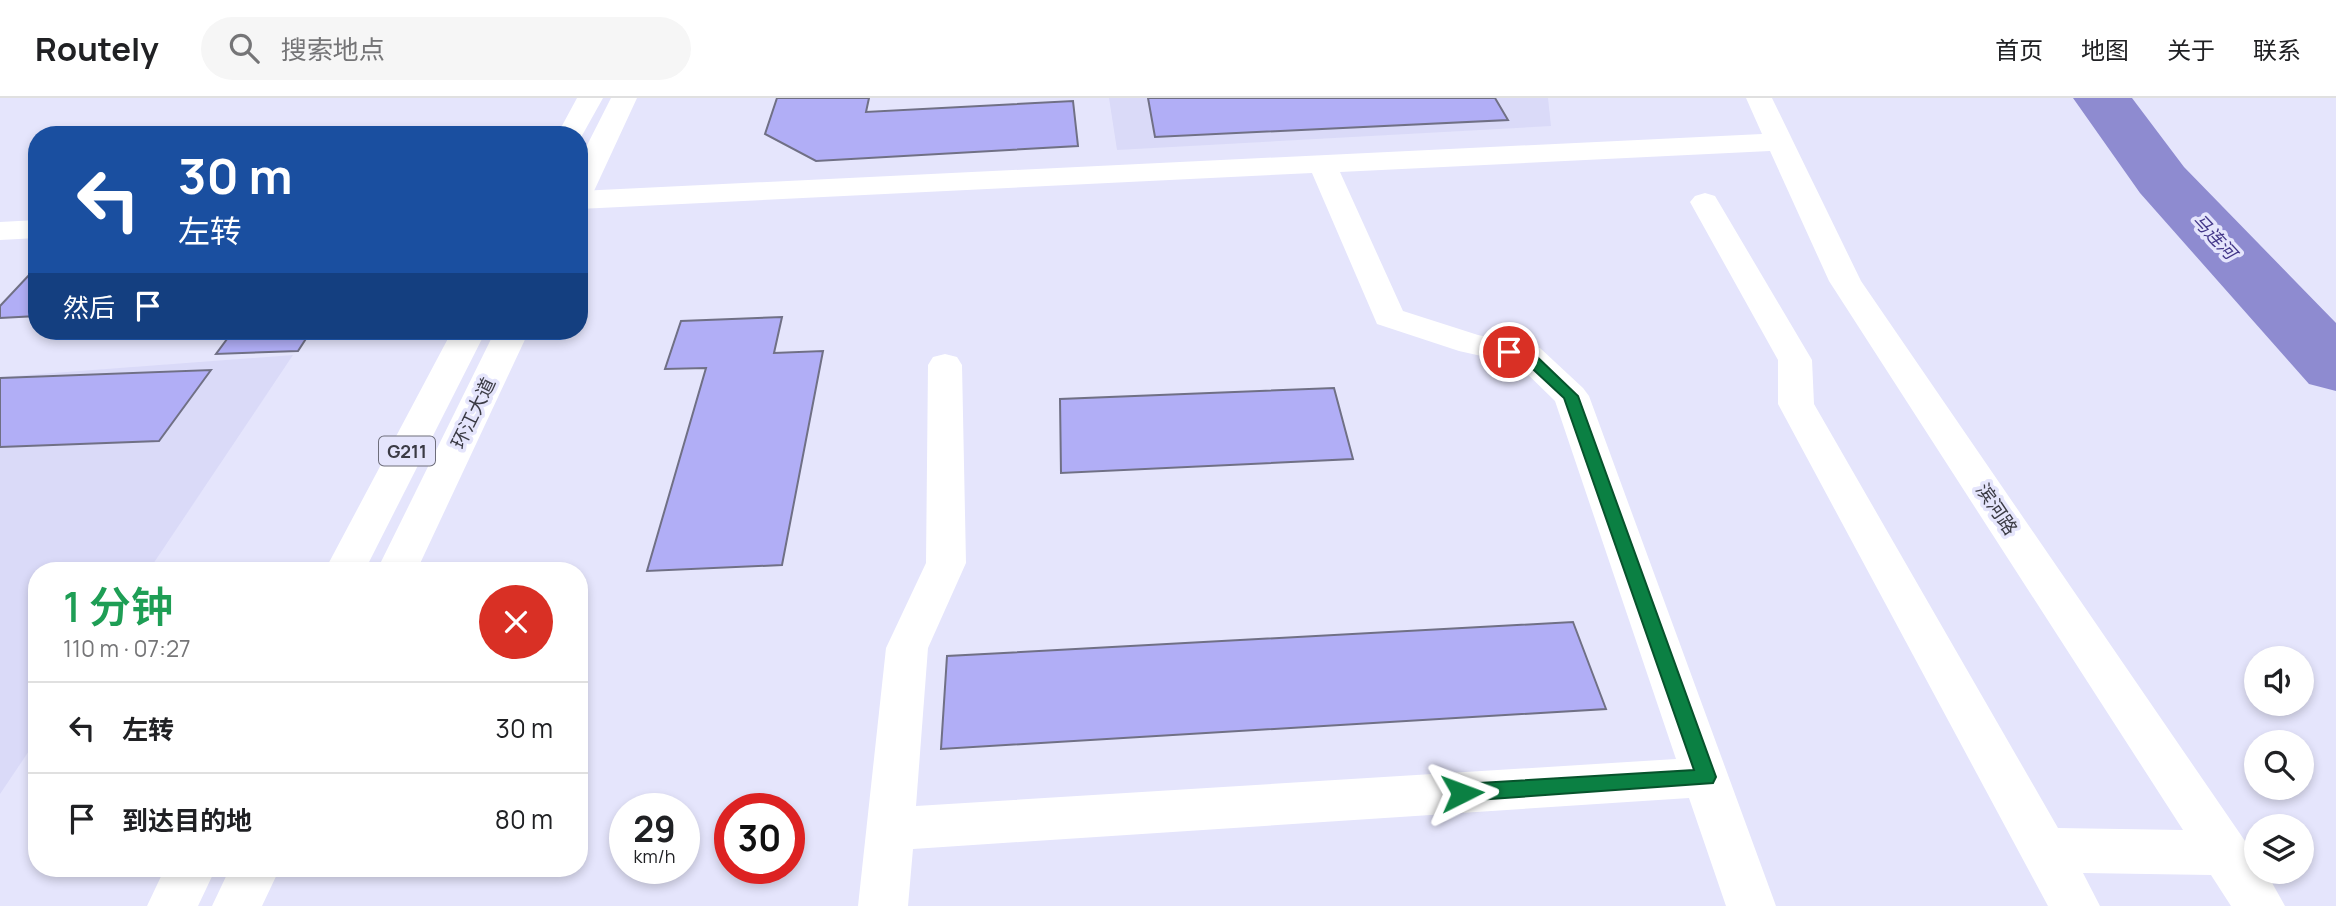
<!DOCTYPE html>
<html lang="zh">
<meta charset="utf-8">
<style>
body{margin:0;font-family:Manrope,"Noto Sans SC",sans-serif;background:#f6f6f6;color:#202124;height:100vh;display:flex;flex-direction:column;font-size:26px;white-space:nowrap}
*{box-sizing:border-box;margin:0}
p{font-size:23px;color:#757577}
.icon{flex:none;width:38px;height:38px;fill:none;stroke:currentColor;stroke-width:2;stroke-linecap:round;stroke-linejoin:round}
.map{position:relative;flex:1;overflow:hidden}
.sheet{position:absolute;left:28px;top:464px;width:560px;height:315px;display:flex;flex-direction:column;background:#fff;border-radius:28px;box-shadow:0 4px 10px #0003}
.sheet>*{flex:none}
.hud{position:absolute;left:28px;top:28px;width:560px;height:214px;border-radius:28px;box-shadow:0 4px 10px #0003;background:#1a4fa0;color:#fff;overflow:hidden}
.fabs{position:absolute;left:2244px;top:548px;display:grid;gap:14px}
.fabs a{display:grid;place-items:center;width:70px;height:70px;border-radius:50%;background:#fff;box-shadow:0 4px 10px #0003;font-size:35px}
.speed{position:absolute;left:609px;top:695px;display:flex;gap:14px;font-size:35px;font-weight:700;text-align:center}
.speed>*{display:grid;place-content:center;width:91px;height:91px;border-radius:50%;background:#fff;box-shadow:0 4px 10px #0003;line-height:1}
.speed small{font-size:18px;font-weight:400}
.speed .limit{border:10px solid #d22;background:#fff;color:#111}
.pin{position:absolute;display:grid;place-items:center;width:60px;height:60px;color:#fff;margin:-30px;border:4px solid #fff;border-radius:50%;box-shadow:0 2px 7px #0007}
.me{position:absolute;width:77px;margin:-38px;rotate:87deg;stroke-linejoin:round;filter:drop-shadow(0 0 5px #0008)}
.turn{display:flex;align-items:center;gap:24px;height:147px;padding:0 35px;font-size:32px}
.turn .icon{width:91px;height:91px;stroke-width:2.5}
.turn b{display:block;font-size:49px;line-height:60px}
.then{display:flex;align-items:center;height:66px;padding:0 35px;background:#0003;gap:14px;font-size:26px}
.round{display:grid;place-items:center;flex:none;width:74px;height:74px;border-radius:37px;background:#f6f6f6}
.head{display:flex;align-items:center;justify-content:space-between;height:119px;padding:0 35px}
h1{font-size:42px;font-weight:600;line-height:52px;color:#1e9e55}
ul{padding:0;list-style:none}
li{display:flex;align-items:center;gap:21px;height:91px;padding:0 35px;border-top:2px solid #e0e0e0}
li div{flex:1}
li b{display:block;font-size:26px}
li em{font-style:normal}
header{display:flex;align-items:center;gap:42px;box-sizing:border-box;height:98px;padding:0 35px;background:#fff;border-bottom:2px solid #e0e0e0}
header strong{font-size:33px}
nav{display:flex;gap:38px;margin-inline-start:auto;font-size:24px}
.search{width:490px;height:63px;background:#f6f6f6;display:flex;align-items:center;gap:18px;box-sizing:border-box;padding:0 24px;border-radius:38px;color:#757577;font-size:26px}
.map>svg:first-child{display:block}
.built{fill:#dadaf8}
.lines{fill:none;stroke-linecap:round;stroke-linejoin:round}
.river{fill:#8e8bd0;fill-rule:evenodd}
.building{fill:#b1aef6;stroke:#707085;stroke-width:2}
.minor{fill:#fff;fill-rule:evenodd}
.highway{fill:#fff;fill-rule:evenodd}
.route{fill:#0b8043;stroke:#07532c;stroke-width:2}
.labels{text-anchor:middle;dominant-baseline:central;stroke-width:7;stroke-linejoin:round;paint-order:stroke}
.far-water-label{font-size:18px;font-style:italic;fill:#423688;stroke:#e5e5fc}
.shield{fill:#e5e5fc;stroke:#6e6e7b;stroke-width:2}
.shield-label{font-size:18px;font-weight:bold;fill:#3b3b44}
.street-label{font-size:19px;fill:#3b3b44;stroke:#e5e5fc}
</style>
<header>
<strong>Routely</strong>
<div class="search"><svg class="icon" aria-label="search" viewBox="0 0 24 24"><circle cx="10" cy="10" r="6"/><path d="M15 15l6 6"/></svg>搜索地点</div>
<nav><a>首页</a><a>地图</a><a>关于</a><a>联系</a></nav>
</header>
<div class="map">
<svg width="2336" height="808" viewBox="0 0 2336 808">
<rect width="100%" height="100%" fill="#e5e5fc"/>
<path class="built" d="M1109 0H1548L1551 28 1117 52Z
M293 257 149 472H37V641L0 696V279Z"/>
<g class="lines">
<path class="river" d="M2073 0H2132L2184 69 2336 225V293L2309 286 2140 95Z"/>
</g>
<path class="building" d="M777 0H869L866 14 1073 3 1078 48 816 63 765 36Z
M1148 0H1495L1508 22 1155 39Z
M30 176H37V218L0 220V208Z
M782 219 774 255 823 253 782 467 647 473 706 270 665 271 681 223Z
M233 233H311L298 253 216 256Z
M211 272 159 343 0 349V280Z
M1334 290 1353 361 1061 375 1060 301Z
M1573 524 1606 611 941 651 947 558Z"/>
<g class="lines">
<path class="minor" d="M1746 0H1772L1861 183 2256 759V774H2266L2285 808H2231L2211 777 2083 775 2100 808H2048L1778 306V262L1690 104 1695 98 1705 95 1715 98 1812 262 1814 306 2058 730 2183 732 1829 183 1770 53 1340 74 1403 213 1478 237 1540 250 1583 290 1589 298 1776 808H1726L1689 700 913 751 908 808H858L886 550 926 465 928 267 933 259 945 256 957 259 962 267 966 465 928 550 916 708 1676 661 1555 303 1517 266 1459 253 1377 226 1312 75 579 111V93L1762 36Z
M37 122V140L0 142V124Z"/>
<path class="highway" d="M577 0H603L579 43V37H557Z
M611 0H637L594 93 589 99 579 102V63Z
M452 233H486L365 472H325Z
M495 233H529L417 472H377Z
M165 770H216L198 808H147Z
M230 770H280L262 808H212Z"/>
</g>
<path class="route" d="M1509 250 1533 255 1578 298 1716 679 1713 685 1462 703 1455 701 1452 695 1455 689 1462 686 1694 672 1564 300 1523 262 1504 258V251Z"/>
<g class="labels">
<g class="far-water-label">
<text transform="translate(2215 138) rotate(47)">马连河</text>
</g>
<rect class="shield" x="379" y="338.5" width="56" height="29" rx="5"/>
<g class="shield-label">
<text x="407" y="353">G211</text>
</g>
<g class="street-label">
<text transform="translate(473 315) rotate(-64)">环江大道</text>
<text transform="translate(1997 411) rotate(56)">滨河路</text>
</g>
</g>
</svg>
<div class="fabs">
<a><svg class="icon" aria-label="sound" viewBox="0 0 24 24"><path d="M4 9h4l5-4v14l-5-4H4zM17 9q2 3 0 6"/></svg></a>
<a><svg class="icon" aria-label="search" viewBox="0 0 24 24"><circle cx="10" cy="10" r="6"/><path d="M15 15l6 6"/></svg></a>
<a><svg class="icon" aria-label="layers" viewBox="0 0 24 24"><path d="M12 4l9 5-9 5-9-5zM3 14l9 5 9-5"/></svg></a>
</div>
<div class="speed"><div>29<small>km/h</small></div><div class="limit">30</div></div>
<div class="pin" style="left:1509px;top:254px;background:#d93025"><svg class="icon" aria-label="arrive" viewBox="0 0 24 24"><path d="M6 21V4h12l-3 4 3 4H6"/></svg></div>
<svg class="me" style="left:1462px;top:695px" viewBox="-20 -20 40 40"><path d="M0-17L14 15 0 8-14 15z" fill="#0b8043" stroke="#fff" stroke-width="4"/></svg>
<div class="hud">
<div class="turn"><svg class="icon" aria-label="left" viewBox="0 0 24 24"><path d="M17 20v-9H6M10 6l-5 5 5 5"/></svg><div><b>30 m</b>左转</div></div>
<div class="then">然后<svg class="icon" aria-label="arrive" viewBox="0 0 24 24"><path d="M6 21V4h12l-3 4 3 4H6"/></svg></div>
</div>
<section class="sheet">
<div class="head"><div><h1>1 分钟</h1><p>110 m · 07:27</p></div><a class="round" style="background:#d93025;color:#fff"><svg class="icon" aria-label="close" viewBox="0 0 24 24"><path d="M6 6l12 12M18 6L6 18"/></svg></a></div>
<ul>
<li><svg class="icon" aria-label="left" viewBox="0 0 24 24"><path d="M17 20v-9H6M10 6l-5 5 5 5"/></svg><div><b>左转</b></div><em>30 m</em></li>
<li><svg class="icon" aria-label="arrive" viewBox="0 0 24 24"><path d="M6 21V4h12l-3 4 3 4H6"/></svg><div><b>到达目的地</b></div><em>80 m</em></li>
</ul>
</section>
</div>
